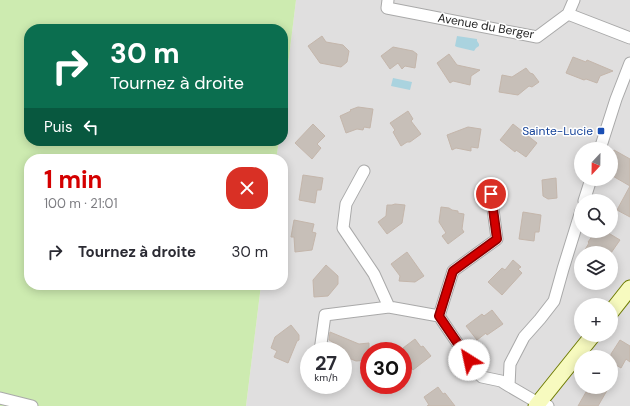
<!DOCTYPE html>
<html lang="fr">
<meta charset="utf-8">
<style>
body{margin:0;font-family:"DM Sans",sans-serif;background:#f2f2f3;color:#2b2b33;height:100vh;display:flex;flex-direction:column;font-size:15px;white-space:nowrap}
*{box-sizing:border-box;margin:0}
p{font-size:13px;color:#7c7c81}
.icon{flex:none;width:22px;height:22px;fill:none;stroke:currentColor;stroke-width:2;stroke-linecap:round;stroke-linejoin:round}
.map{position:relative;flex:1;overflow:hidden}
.sheet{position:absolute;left:24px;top:154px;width:264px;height:136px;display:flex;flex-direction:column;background:#fff;border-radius:16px;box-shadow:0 2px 10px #0003}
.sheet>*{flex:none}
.guide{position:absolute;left:24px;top:24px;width:264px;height:122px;border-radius:16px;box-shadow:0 2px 10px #0003;background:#0b6e4f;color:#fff;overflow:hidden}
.needle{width:26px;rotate:202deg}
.controls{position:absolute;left:574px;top:142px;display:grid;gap:8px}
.controls a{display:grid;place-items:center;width:44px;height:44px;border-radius:50%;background:#fff;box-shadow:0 2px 10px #0003;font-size:20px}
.speed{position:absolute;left:300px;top:342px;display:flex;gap:8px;font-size:20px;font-weight:700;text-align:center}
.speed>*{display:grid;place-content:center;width:52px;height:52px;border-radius:50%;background:#fff;box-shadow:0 2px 10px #0003;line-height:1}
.speed small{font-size:10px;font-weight:400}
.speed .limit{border:6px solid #d22;background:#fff;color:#111}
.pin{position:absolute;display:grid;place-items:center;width:34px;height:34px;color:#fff;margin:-17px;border:2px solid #fff;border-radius:50%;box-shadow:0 1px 4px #0007}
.me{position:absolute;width:44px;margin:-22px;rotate:325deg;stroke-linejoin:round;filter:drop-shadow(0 0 3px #0008)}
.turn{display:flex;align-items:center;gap:14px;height:84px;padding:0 20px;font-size:18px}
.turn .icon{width:52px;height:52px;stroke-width:2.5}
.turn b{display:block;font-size:28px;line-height:34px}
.then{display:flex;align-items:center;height:38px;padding:0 20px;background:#0003;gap:8px;font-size:15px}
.round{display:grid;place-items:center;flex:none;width:42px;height:42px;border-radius:16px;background:#f2f2f3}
.overview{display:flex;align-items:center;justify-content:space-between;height:68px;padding:0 20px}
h1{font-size:24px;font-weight:700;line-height:30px;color:#d40000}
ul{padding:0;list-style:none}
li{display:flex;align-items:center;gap:12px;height:60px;padding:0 20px}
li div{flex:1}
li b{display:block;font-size:15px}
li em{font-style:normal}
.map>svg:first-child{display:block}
.residential{fill:#e0dfdf;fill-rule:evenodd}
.grass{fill:#cdebb0}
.water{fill:#aad3df}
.building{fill:#c7bfb8;stroke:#c4b6ab}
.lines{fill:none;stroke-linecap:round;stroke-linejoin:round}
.street-casing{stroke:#a9a9a9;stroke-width:13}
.secondary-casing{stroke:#707d05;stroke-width:17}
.street{stroke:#fff;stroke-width:11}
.secondary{stroke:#f7fabf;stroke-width:15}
.route-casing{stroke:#8a0000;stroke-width:10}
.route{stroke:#d40000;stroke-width:7}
.transit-dot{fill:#1a4fb4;stroke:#fff;stroke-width:1.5}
.labels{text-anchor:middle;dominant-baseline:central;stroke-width:3;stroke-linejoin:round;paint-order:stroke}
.street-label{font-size:12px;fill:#222;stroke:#fff}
.transit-label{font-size:12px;fill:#164399;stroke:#fff;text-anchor:end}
</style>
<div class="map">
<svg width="630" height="406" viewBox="0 0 630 406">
<rect width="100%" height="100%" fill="#f2efe9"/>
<path class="residential" d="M296 0H630V406H246L261 285H283V159H276L279 141H283V106ZM581 149H611V179H581ZM581 201H611V231H581ZM581 253H611V283H581ZM581 305H611V335H581ZM309 351H343V385H309ZM369 351H403V385H369ZM581 357H611V387H581Z"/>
<path class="grass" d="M0 0H296L283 106V29H29V141H279L276 159H29V285H261L246 406H0Z"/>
<path class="water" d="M457 36 477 39V41L479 44V46L476 48 474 51 457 47 455 46Z
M393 78 412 82 410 90 391 86Z"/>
<path class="building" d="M322 36 326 42 343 45 349 51 347 62 341 67 320 63 308 46Z
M393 47 413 51 417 54 415 68 405 66 402 69 398 63 390 69 381 56Z
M449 54 457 65 480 70 471 76 470 85 453 81 450 83 437 63Z
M573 57 586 62 587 60 613 71 600 76 597 83 586 79 584 80 566 73Z
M526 68 530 73 533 74 539 82 532 87 529 86 518 95 499 92 502 75 512 77Z
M358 107 373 109 370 128 364 127 363 130 357 129 346 133 340 116 351 111 350 110Z
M408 111 413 119 411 121 421 134 410 142H407L401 146 393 132 395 130 390 123Z
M313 124 325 136 317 144 321 148 312 159 295 143Z
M513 124 537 143 526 157 516 150 515 152 500 140Z
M468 127 481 129 478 148 471 147V151L456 148 452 150 447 135Z
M614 150 630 159V186L611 175V158Z
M303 175 323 178 321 190H317L315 203 299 200Z
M556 178 557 198 548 199 543 196 542 180Z
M630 186V217L617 210Z
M395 204 405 205 402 223 387 234 378 222 386 216 387 205H392Z
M441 207 449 208 452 210 458 211V213L464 214 462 229 464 232 448 244 442 236 446 233 439 222Z
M523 212 541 215 539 232H535L534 241 519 239Z
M294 220 314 224 312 232 316 233 312 250 295 252 294 237H291Z
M596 231H605L620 240 611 253H604L598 249 595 253H583L589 243 588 242Z
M407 252 424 276 415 282 399 281 400 276 391 264Z
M513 260 521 267 518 269 522 273 502 295 488 282 502 268 505 270Z
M326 265 338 276V284L328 296 314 297 313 280Z
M492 310 503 324 487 335 486 333 477 340 466 326 482 314 484 316Z
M291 325 299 335V340L297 341 288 363 274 357 277 351 271 348 275 337Z
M330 332 359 344 369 343V360L356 361 343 356V348L329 340Z
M415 339 421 347 423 346 431 356 413 370 407 363 403 366V348Z
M620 340 630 346V362L626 359 621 368 611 362V354Z
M438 387 443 394 445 393 455 406H427L429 405 424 397Z
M593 387H609L598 406H578L586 392 589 394Z"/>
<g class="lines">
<g class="street-casing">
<path id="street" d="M388 0 387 8 537 37 568 14 630 38
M568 14 574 0
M600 149 616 99 630 63
M364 171 346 204 343 228 374 274 389 307 439 316
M491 194 497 239 453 271 439 316 477 372 482 377 501 381 509 386
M584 201 591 179
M320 351 325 315 389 307
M0 398 32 406
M548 406 540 402 533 400 509 386 510 364 524 337 540 319 554 301 563 269 581 211"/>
</g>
<g class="secondary-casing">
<path id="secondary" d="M611 312 630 288
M536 406 593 335"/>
</g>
<use href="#street" class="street"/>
<use href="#secondary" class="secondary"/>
</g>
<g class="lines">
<g class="route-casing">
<path id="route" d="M469 360 439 316 453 271 497 239 491 194"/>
</g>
<use href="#route" class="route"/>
</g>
<rect class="transit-dot" x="597" y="127" width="8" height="8" rx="2"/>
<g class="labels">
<g class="street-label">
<text transform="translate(486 26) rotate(10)">Avenue du Berger</text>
</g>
<g class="transit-label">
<text x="593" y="131">Sainte-Lucie</text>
</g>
</g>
</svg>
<div class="controls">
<a><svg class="needle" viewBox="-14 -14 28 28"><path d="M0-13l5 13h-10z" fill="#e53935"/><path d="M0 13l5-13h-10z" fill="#7c7c81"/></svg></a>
<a><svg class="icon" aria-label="search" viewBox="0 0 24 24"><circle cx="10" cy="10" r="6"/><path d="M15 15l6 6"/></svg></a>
<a><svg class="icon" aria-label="layers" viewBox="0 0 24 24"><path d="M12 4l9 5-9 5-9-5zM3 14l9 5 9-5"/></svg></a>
<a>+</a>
<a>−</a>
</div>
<div class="speed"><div>27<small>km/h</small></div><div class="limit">30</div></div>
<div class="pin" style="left:491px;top:194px;background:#d93025"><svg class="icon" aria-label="arrive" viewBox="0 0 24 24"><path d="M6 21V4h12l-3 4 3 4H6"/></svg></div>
<svg class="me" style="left:469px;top:360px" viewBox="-20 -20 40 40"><circle r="19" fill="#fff"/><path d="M0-13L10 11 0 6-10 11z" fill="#d40000"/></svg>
<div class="guide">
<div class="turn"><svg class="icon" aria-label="right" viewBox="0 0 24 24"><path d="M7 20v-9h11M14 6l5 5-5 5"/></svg><div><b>30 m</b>Tournez à droite</div></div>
<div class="then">Puis<svg class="icon" aria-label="left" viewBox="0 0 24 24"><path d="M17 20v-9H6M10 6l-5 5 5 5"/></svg></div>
</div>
<section class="sheet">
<div class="overview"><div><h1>1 min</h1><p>100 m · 21:01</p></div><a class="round" style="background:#d93025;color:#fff"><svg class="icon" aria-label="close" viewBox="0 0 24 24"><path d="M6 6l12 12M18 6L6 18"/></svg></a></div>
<ul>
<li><svg class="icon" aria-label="right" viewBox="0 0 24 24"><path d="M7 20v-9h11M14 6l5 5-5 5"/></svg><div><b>Tournez à droite</b></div><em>30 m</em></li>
</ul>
</section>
</div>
